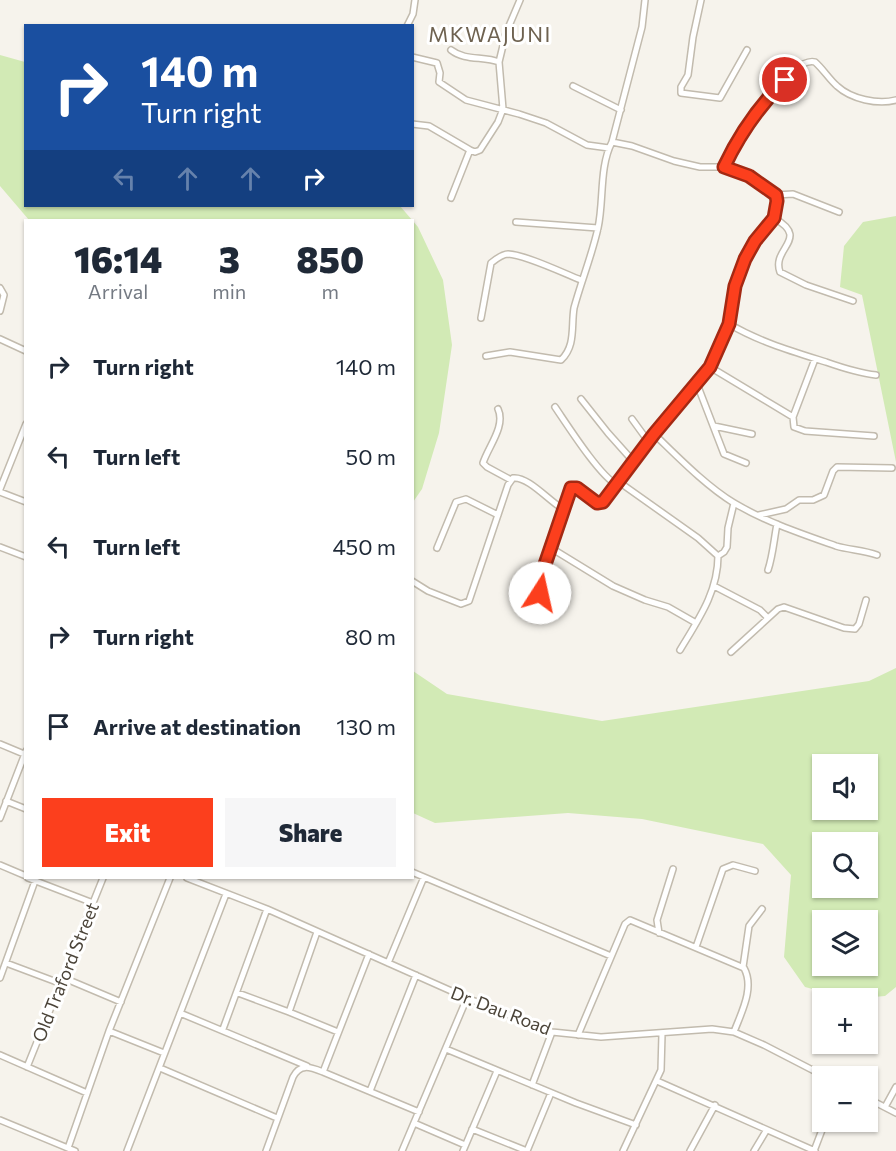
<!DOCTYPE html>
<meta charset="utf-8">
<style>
body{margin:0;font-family:Commissioner,sans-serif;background:#f6f6f7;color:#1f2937;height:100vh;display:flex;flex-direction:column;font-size:22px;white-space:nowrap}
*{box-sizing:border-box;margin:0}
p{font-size:20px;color:#747a83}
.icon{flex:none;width:33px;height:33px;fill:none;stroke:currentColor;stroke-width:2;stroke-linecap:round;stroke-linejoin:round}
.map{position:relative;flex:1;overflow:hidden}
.panel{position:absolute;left:24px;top:219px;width:390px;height:660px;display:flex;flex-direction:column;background:#fff;border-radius:0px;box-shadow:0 2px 4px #0004}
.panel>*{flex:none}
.top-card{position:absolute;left:24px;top:24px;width:390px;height:183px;border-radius:0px;box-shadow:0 2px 4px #0004;background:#1a4fa0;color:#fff;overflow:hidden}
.controls{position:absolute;left:812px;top:754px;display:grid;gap:12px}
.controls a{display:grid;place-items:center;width:66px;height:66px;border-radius:0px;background:#fff;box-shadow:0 2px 4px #0004;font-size:30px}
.pin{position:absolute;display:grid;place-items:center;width:51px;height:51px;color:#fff;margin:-26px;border:3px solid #fff;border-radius:50%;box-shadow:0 2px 6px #0007}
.me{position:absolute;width:66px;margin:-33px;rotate:10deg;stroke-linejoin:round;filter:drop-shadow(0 0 4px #0008)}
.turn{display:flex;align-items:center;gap:21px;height:126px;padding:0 18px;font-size:27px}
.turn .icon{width:78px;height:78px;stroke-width:2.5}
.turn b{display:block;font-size:42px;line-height:51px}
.lanes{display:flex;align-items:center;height:57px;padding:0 18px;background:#0003;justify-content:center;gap:30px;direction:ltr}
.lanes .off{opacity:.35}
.eta{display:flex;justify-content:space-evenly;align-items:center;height:102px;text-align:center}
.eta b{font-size:36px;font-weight:800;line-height:42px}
.primary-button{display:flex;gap:12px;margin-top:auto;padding:12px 18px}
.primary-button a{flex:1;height:69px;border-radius:0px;background:#fc3f1d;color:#fff;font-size:24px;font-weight:800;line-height:69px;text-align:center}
.primary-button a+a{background:#f6f6f7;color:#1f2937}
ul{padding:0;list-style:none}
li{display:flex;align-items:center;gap:18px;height:90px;padding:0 18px}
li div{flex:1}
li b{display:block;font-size:22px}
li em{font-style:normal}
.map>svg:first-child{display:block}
.green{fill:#d2eab5;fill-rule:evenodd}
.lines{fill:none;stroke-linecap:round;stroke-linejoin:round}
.minor-casing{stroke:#c2bbae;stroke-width:8}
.minor{stroke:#fff;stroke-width:5}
.route-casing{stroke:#a42913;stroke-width:15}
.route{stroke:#fc3f1d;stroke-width:10}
.labels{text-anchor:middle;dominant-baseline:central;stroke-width:6;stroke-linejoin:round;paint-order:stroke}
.street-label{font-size:18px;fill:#4b4439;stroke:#fff}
.quarter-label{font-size:21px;letter-spacing:1.5px;fill:#6e6250;stroke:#fff}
</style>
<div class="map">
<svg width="896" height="1151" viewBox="0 0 896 1151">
<rect width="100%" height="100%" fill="#f6f3ec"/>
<path class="green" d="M0 55 25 62 26 206H400L418 227 443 280 452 345 439 433 422 489 413 502 412 220H29L0 186Z
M896 216V462L862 295 840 287 844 246 863 222Z
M896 668V987L885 996 851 999 805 987 784 957 791 875 763 844 642 819 568 813 435 823 413 813V671L447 694 602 721 869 681ZM822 765H867V810H822ZM822 843H867V888H822ZM822 921H867V966H822Z"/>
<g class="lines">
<g class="minor-casing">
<path id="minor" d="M701 0 693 37 688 75 681 87V93L720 98 747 50
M407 26 413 14 415 0
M451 50C465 61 483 56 499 62
M412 57 437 63 440 73 439 82 466 100 519 114 546 123 587 145 609 148
M573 86 621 110
M412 124 429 126 470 150 475 152 480 150 498 122 503 109 499 62 506 33 520 0
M724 167C734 146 789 55 815 62 823 69 829 79 837 86 851 99 878 105 896 100
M776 195 793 194 839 212
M451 198 470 150
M774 218C811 239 771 248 780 272L806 285 853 301
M516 222 598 228
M0 288 4 295 0 311
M481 318 491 263C496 259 502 254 508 254 526 255 563 273 581 280
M729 324C760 342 791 351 826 362 843 368 858 373 876 375
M0 339 26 351
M486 356 510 352 561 360C576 346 571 326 574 308 581 282 592 255 598 228 604 201 599 167 612 142L642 27 645 0
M815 359 793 417 794 427 805 431 874 436
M710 367 793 417
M697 384 724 454 746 463
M581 399 608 433 633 461
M555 407C568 426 599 475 617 485
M498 409C506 426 488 447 483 463L487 467 511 480
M632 419 648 441
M714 426 752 434
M654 434C678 457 706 486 734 503 766 522 802 534 836 546 850 550 863 550 877 555
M619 482 698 538 718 556C718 592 698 620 680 650
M0 489 26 424
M0 492 26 502
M759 515 786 509 799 500H813L824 495 833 471 837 467 892 468
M0 547 26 557
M437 548 456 502 466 499 498 515
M551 548 613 586 645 600 668 607 696 623
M718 556 724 552 727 547 728 528 734 503
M768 570C773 555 774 539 777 524
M412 581 428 591 461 604 469 601 508 485 513 478C528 476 549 501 563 509
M714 586 760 610 768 618
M551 609 540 593 539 582 569 491 571 487 577 488 597 503H603L654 434 710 367 729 324 735 286 745 259 755 241 774 218 777 201 776 195 758 181 736 170 724 167H700L674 161 632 146 612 142
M731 652 778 609 784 607 844 628 855 629 859 624 866 600
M0 744 24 754
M6 801 26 809
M0 818 26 751
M0 865 26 876
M412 872 611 956
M28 878 93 903
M187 878 267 909 467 998 552 1032 601 1037 712 1029 734 1032 764 1045 826 1077
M659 933 657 920 673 869
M696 947 723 869 733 865 755 871
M6 963 62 984
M388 963 424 877
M743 967 749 926 762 909
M0 978 35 881
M64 978 121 1002
M238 993 289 1012 338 1032
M289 1012 317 932
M180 1013 307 1066
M223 1029 267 909
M109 1031 164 1053
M578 1035 625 924 630 920 744 968C755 988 741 1013 734 1032
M446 1049 576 1103 636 1125
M0 1055 87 1093
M27 1067 103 878
M160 1068 277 1118
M323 1072 369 954
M657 1081 815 1151
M532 1085 552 1032
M370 1091 416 975
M867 1098 896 1113
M885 1107 896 1087
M0 1120 75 1151
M414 1123 465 1145
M472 1129 527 1151
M68 1148 109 1031 170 878
M127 1151 226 894
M266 1151 293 1077C300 1063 310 1067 323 1072L419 1112
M402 1151 467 998
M463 1151 497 1071
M527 1151 551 1093
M623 1151 661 1070 662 1034
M690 1151 715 1105
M754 1151 766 1131
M814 1151 825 1122"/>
</g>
<use href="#minor" class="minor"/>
</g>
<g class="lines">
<g class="route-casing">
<path id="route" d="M540 593 539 582 571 488H577L597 503 603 502 654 434 710 367 729 324 735 286 745 259 755 241 774 218 777 201 776 195 749 176 724 167C739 135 760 105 785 80"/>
</g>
<use href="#route" class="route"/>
</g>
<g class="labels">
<g class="street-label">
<text transform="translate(65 972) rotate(-68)">Old Traford Street</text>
<text transform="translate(501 1010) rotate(21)">Dr. Dau Road</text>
</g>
<g class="quarter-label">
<text x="490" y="33">MKWAJUNI</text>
</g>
</g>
</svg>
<div class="controls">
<a><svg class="icon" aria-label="sound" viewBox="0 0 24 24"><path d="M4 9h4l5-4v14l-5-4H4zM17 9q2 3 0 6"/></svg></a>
<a><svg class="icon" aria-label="search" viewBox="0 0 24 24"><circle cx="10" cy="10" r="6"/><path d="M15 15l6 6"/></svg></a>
<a><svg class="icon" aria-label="layers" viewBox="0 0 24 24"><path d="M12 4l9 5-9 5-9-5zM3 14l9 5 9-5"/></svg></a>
<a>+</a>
<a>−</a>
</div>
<div class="pin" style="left:785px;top:80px;background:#d93025"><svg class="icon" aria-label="arrive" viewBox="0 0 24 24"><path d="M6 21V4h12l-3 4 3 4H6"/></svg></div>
<svg class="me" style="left:540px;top:593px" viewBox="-20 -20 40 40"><circle r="19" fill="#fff"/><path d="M0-13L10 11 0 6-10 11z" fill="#fc3f1d"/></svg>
<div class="top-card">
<div class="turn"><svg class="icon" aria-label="right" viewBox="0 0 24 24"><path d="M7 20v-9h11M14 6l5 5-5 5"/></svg><div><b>140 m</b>Turn right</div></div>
<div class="lanes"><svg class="icon off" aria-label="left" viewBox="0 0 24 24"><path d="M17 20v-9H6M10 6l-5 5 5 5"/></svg><svg class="icon off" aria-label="ahead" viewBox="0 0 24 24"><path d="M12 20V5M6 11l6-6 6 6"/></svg><svg class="icon off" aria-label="ahead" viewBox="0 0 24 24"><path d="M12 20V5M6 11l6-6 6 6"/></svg><svg class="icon" aria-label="right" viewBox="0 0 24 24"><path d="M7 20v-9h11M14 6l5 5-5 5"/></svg></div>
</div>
<section class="panel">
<div class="eta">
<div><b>16:14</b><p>Arrival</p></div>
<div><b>3</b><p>min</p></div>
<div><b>850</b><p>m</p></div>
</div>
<ul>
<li><svg class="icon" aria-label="right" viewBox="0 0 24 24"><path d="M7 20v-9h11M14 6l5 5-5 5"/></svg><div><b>Turn right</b></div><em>140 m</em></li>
<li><svg class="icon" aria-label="left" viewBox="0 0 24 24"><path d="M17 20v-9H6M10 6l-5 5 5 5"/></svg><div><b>Turn left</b></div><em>50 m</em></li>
<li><svg class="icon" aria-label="left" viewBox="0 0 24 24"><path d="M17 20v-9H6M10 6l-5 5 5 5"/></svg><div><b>Turn left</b></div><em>450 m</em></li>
<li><svg class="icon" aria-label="right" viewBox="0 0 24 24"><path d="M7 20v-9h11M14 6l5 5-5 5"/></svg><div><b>Turn right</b></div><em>80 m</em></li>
<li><svg class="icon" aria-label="arrive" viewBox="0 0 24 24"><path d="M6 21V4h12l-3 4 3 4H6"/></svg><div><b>Arrive at destination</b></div><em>130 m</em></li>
</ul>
<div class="primary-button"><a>Exit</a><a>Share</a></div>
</section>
</div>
